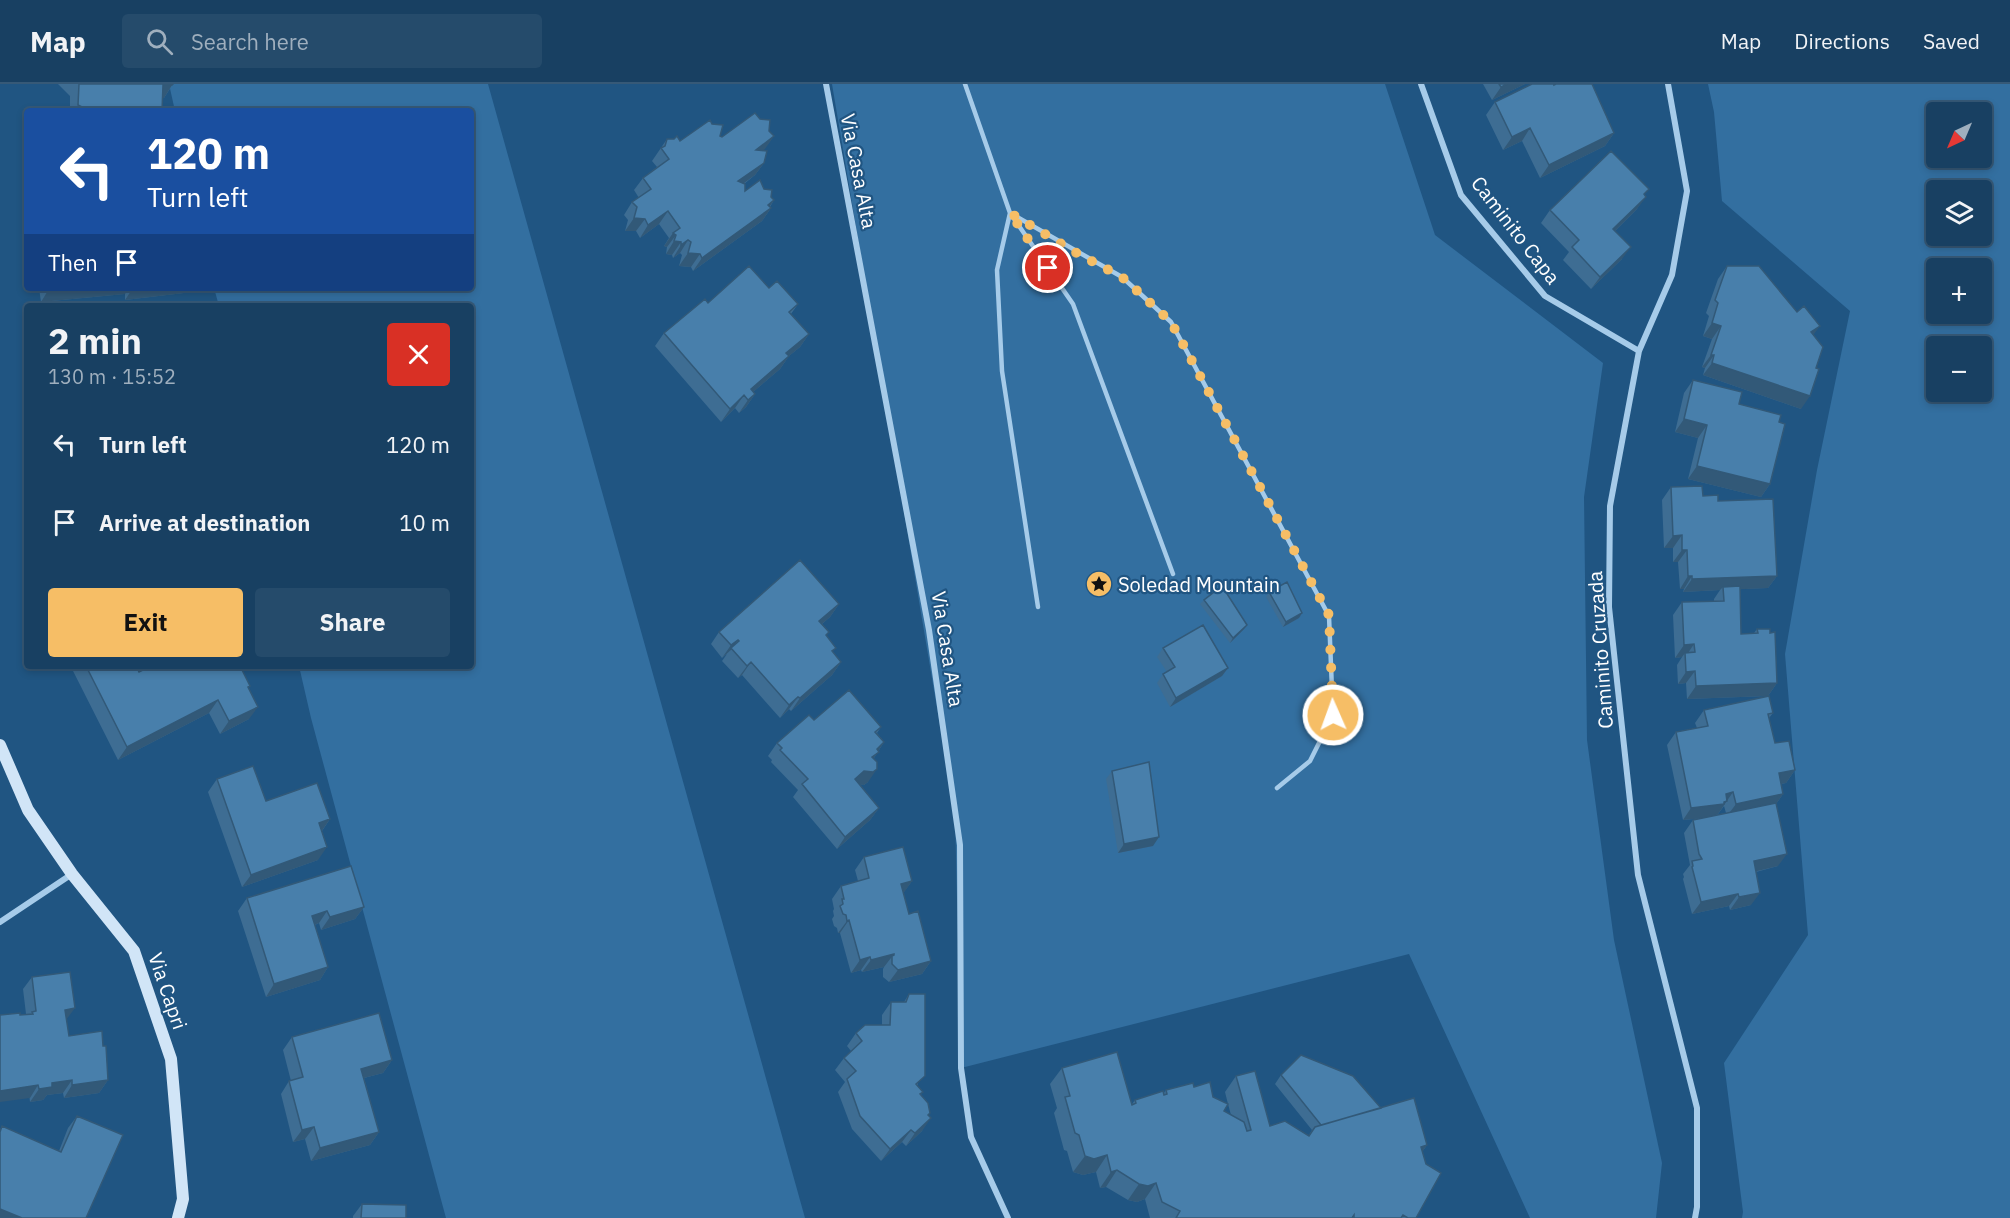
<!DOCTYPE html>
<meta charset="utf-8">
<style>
body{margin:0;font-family:"IBM Plex Sans",sans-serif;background:#254b6b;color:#f1f3f6;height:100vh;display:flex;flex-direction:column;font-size:22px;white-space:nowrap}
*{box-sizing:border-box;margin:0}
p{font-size:20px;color:#9fafbe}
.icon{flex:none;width:33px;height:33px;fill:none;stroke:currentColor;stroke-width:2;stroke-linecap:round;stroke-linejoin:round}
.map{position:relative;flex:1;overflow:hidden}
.sheet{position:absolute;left:24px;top:219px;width:450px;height:366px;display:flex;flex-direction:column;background:#184062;border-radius:6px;box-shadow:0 3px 9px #0003,0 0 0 2px #365977}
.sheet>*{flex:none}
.top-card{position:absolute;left:24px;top:24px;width:450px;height:183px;border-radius:6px;box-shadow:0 3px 9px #0003,0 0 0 2px #365977;background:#1a4fa0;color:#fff;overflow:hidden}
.needle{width:39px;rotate:224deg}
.buttons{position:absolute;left:1926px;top:18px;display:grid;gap:12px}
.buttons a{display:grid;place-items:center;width:66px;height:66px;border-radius:6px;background:#184062;box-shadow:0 3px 9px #0003,0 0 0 2px #365977;font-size:30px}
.pin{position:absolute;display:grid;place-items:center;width:51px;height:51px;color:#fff;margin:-26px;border:3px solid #fff;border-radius:50%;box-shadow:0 2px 6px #0007}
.me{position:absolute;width:66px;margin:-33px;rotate:358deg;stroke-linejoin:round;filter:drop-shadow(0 0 4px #0008)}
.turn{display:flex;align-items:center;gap:21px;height:126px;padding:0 24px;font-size:27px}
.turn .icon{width:78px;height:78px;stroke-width:2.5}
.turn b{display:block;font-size:42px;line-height:51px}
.then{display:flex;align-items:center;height:57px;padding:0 24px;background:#0003;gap:12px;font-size:22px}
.round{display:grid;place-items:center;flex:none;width:63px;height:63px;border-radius:6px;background:#254b6b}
.overview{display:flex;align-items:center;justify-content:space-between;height:102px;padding:0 24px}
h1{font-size:36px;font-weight:700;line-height:45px}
.button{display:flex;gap:12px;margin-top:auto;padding:12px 24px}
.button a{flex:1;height:69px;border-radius:6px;background:#f6be66;color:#111;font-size:24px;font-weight:700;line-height:69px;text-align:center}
.button a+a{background:#254b6b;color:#f1f3f6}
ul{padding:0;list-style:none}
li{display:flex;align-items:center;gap:18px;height:78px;padding:0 24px}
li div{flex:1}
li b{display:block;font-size:22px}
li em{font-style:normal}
header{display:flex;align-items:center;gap:36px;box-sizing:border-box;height:84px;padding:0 30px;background:#184062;border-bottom:2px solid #365977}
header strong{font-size:28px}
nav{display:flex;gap:33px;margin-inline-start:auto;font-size:21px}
.search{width:420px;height:54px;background:#254b6b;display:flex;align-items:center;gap:15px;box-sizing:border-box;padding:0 21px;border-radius:6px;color:#9fafbe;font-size:22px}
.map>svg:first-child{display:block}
.green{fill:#336fa0;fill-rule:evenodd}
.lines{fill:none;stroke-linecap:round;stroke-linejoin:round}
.lane{stroke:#a6cbe9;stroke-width:4.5}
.street{stroke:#a6cbe9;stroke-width:6}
.secondary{stroke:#d1e5f7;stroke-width:12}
.wall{fill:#3e6d93;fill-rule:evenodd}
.shaded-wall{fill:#325978}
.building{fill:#487fab;stroke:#325978;stroke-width:1.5}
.route{stroke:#f6be66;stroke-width:10;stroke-dasharray:0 18}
.labels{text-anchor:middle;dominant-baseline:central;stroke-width:4.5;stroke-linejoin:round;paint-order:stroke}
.street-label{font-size:20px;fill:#fff;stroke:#205582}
.poi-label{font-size:20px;fill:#fff;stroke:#205582;text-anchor:start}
</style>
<header>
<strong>Map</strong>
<div class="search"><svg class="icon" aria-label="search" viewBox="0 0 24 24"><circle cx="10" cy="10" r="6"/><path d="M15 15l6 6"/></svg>Search here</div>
<nav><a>Map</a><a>Directions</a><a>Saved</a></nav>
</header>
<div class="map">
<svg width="2010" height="1134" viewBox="0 0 2010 1134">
<rect width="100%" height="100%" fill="#205582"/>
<path class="green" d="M169 0H488L805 1134H446L311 634 299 582H471V222H219L214 204H471V27H175Z
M832 0H1385L1435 151 1603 279 1584 413 1587 656 1614 856 1662 1079 1656 1134H1530L1409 870 961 984 955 731Z
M1708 0H2010V1134H1742L1743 1128 1724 979 1808 851 1785 570 1817 386 1850 227 1722 117 1714 28ZM1936 28H1982V74H1936ZM1936 106H1982V152H1936ZM1936 184H1982V230H1936ZM1936 262H1982V308H1936Z"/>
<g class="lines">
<path class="lane" d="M965 0 1010 129 997 186 1002 287 1038 523
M1173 490 1073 220 1010 129 1122 193 1171 238 1329 532 1333 631 1310 677 1277 704"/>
<path class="street" d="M826 0 929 546 960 761 961 984 971 1053 1008 1134
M1421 0 1461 111 1545 212 1639 267
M1668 0 1687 107 1672 191 1639 267 1610 422 1609 523 1638 791 1697 1024V1123L1695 1134
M0 838 72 790"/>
<path class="secondary" d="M0 661 28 726 72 790 134 867 171 975 183 1115 178 1134"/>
</g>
<path class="wall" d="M58 0H173L164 14H163L162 27H70V12Z
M1483 0H1525L1492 16Z
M1495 18 1614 49 1605 62 1540 94 1522 57 1503 66 1486 31Z
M712 40 720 52 722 53 769 47 774 52 763 66 764 79 755 91 744 100 745 107 764 105 774 116 770 123 771 124 762 137 693 187 691 183 679 182 682 171 680 169 673 174 672 171 666 170 667 163 664 162 669 154 659 140 640 154 636 147H625L628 136 624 131 632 118 639 114 634 106 643 94 657 83 652 77 667 55 680 57Z
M1645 111 1637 125 1615 147 1622 175 1591 205 1563 176 1569 168 1541 139 1550 126Z
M1727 182 1813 251 1801 325 1703 291 1705 284 1702 283 1712 255 1703 252 1709 232 1706 229 1718 195Z
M39 204H188L184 209 125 216V210L41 218Z
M769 204 798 220 791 230 809 250 800 263 789 272 780 285 753 308 755 310 746 323 739 329 735 324 721 338 655 262 664 249 708 219Z
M1693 296 1739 320 1779 338 1770 400 1761 413 1688 395 1698 354 1675 348 1684 309Z
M27 327V347L23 333Z
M1671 403 1703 412 1718 417 1777 492 1768 504 1740 505 1741 550 1754 549 1757 545 1777 599 1768 612 1687 615 1686 599 1678 600 1677 581 1682 573 1675 574 1673 531 1682 518 1714 517V515L1720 506 1683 508 1684 505H1680L1678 478H1673V464H1664L1662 416Z
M1269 508 1302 529 1299 534 1283 543 1266 513Z
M1204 516 1247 541 1244 545 1230 559 1200 520Z
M839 520 830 533 822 540 833 568 841 578 832 591 791 627 789 625 780 634 742 591 738 594 722 577 727 570 722 574 711 560 719 548Z
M1163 564 1228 584 1222 592 1170 623 1157 599 1163 590 1167 588 1157 573Z
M71 582H136L139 588 212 584 248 604 249 635 220 650 209 629 118 676 71 583Z
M1704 626 1773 629 1769 634 1775 659 1795 686 1786 699 1781 700 1783 710 1776 720 1778 782 1756 788 1751 821 1730 826 1729 822 1692 830 1683 795 1684 793 1683 790 1690 781 1684 749 1693 736 1705 734 1683 736 1667 661 1676 648 1697 644 1695 639ZM1724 722 1726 729 1716 731 1718 730Z
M814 636 881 643 877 649 884 658 874 674 868 698 864 701 859 700 879 724 870 736 837 765 793 713 798 706 771 678 772 676 768 672 777 659Z
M1112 687 1153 762 1118 769 1106 695Z
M217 695 266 717 330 735 322 747 318 776 242 803 208 708Z
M864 773 912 797 903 809 909 830 931 877 922 890 889 898 883 893V885L884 883 862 888 861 886 851 889 840 849H838L837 844 834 842 832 835 834 832 833 827 834 825 832 815 841 802 858 797 855 786Z
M247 814 364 823 355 835 321 846 319 839 315 841 328 883 320 896 266 913 238 827Z
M32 893 66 936 69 952 108 996 99 1009 64 1014 63 1009 47 1011 43 1016 30 1018 20 931 26 930 23 905Z
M909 910 918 1002 929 1031 922 1047 906 1062 902 1058 881 1077 852 1045 838 1008 845 998 835 986 844 974 851 967 847 962 856 949 882 941V931L891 918H904Z
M292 953 392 976 383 989 364 994 379 1048 370 1061 311 1077 305 1055 293 1058 281 1010 289 997H291L283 966Z
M1062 984 1132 1020 1135 1016 1163 1010 1166 1006 1194 1003 1228 1020 1225 1008 1236 992 1270 1042 1309 1051 1312 1046 1275 1000 1281 991 1381 1024 1427 1061 1422 1068 1416 1134H1150L1145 1115 1137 1118 1128 1116 1106 1103 1100 1104 1096 1088 1083 1091 1073 1088 1067 1067 1064 1066 1054 1029 1057 1024 1050 1000ZM1228 1020 1231 1031 1224 1027Z
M77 1032 123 1051 0 1134V1046L2 1042 59 1067 68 1044Z
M362 1120 406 1134H353V1132Z"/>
<path class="shaded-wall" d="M1507 0H1525L1492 16 1501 3Z
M163 1H172L164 14H155Z
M1530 44 1522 57 1503 66 1512 53Z
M1614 49 1605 62 1540 94 1549 81Z
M774 52 765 65 747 78 756 66Z
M764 79 755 91 729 110 738 97Z
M1646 113 1637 125 1604 158 1613 145Z
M774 116 766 128 771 124 762 137 693 187 702 174Z
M668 127 659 140 640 154 648 141Z
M634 134 645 135 636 147H625Z
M673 149 676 151 667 163 664 162Z
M688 156 680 169 673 174 681 161Z
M674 157 681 158 672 171 666 170Z
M1631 163 1622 175 1591 205 1600 193Z
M688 169 700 170 691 183 679 182Z
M60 204H129L125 210 41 218 49 205Z
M133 204H188L184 209 125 216Z
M1712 239 1721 242 1712 255 1703 252Z
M1820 242 1811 254V248Z
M809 250 800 263 789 272 780 285 746 314 751 305 786 269Z
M1711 271H1714L1705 284 1702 283Z
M1712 279 1810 312 1801 325 1703 291Z
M755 310 746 323 739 329 748 316Z
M744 311 735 324 721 338 730 325Z
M1684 335 1707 341 1698 354 1675 348Z
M1697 382 1770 400 1761 413 1688 395Z
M1682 451 1673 464H1664L1673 452Z
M1682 466H1687L1678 478H1673Z
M1688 492H1692L1684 505H1680Z
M1777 492 1768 504 1723 506V503L1720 506 1683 508 1692 495Z
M839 520 830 533 810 550 819 537Z
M1302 529 1299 534 1283 543 1286 538Z
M1247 541 1244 545 1230 559 1233 554Z
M738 556 732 565 722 574 731 561Z
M1694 560 1686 572 1685 569 1682 573 1675 574 1684 561Z
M751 578 742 591 738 594 747 582Z
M841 578 832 591 791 627 800 614Z
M1228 584 1222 592 1170 623 1176 614Z
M1695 587 1686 599 1678 600 1686 588Z
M1777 599 1768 612 1687 615 1696 602Z
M798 613 789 625 780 634 789 621Z
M218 616 209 629 118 676 127 663Z
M258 623 249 635 220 650 229 637Z
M884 658 870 680 864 685 877 665Z
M877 685 868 698 864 701 856 700 855 695 864 687Z
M1795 686 1786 699 1770 702 1779 689Z
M1733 708 1718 730H1717L1715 733 1683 736 1691 724 1726 710Z
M1783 710 1774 723 1727 732 1736 720Z
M879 724 870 736 837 765 845 753Z
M330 735 321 748 319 739Z
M1159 753 1153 762 1118 769 1124 760Z
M327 763 318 776 242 803 251 791Z
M1787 770 1778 782 1745 790 1754 777Z
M912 797 903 810 901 800Z
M1760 809 1751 821 1730 826 1739 813Z
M1738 810 1729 822 1692 830 1701 818Z
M364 823 355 835 321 846 330 833Z
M327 827 319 839 303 845 312 832Z
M849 836 840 849H838L847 837Z
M894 870 884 883 862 888 871 876Z
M870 873 861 886 851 889 860 876Z
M931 877 922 890 889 898 898 886Z
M328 883 320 896 266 913 274 900Z
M75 924 66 936 65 926Z
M392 976 383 989 352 997 361 985Z
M72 996 63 1009 47 1011 43 1016 30 1018 39 1005 52 999Z
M108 996 99 1009 64 1014 72 1001Z
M38 1001 30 1014 0 1018V1007Z
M931 1034 922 1047 906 1062 915 1049Z
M314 1043 305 1055 293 1058 302 1046Z
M911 1046 902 1058 881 1077 890 1065Z
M379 1048 370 1061 311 1077 320 1064Z
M1427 1061 1416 1077 1421 1063Z
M1107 1071 1096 1088 1083 1091 1073 1088 1085 1072Z
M1117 1086 1106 1103 1100 1104 1111 1088Z
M1156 1099 1145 1115 1137 1118 1128 1116 1139 1100Z
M0 1125 22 1134H0Z"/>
<path class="building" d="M79 0H173L172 1H163L162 27H81L82 23 78 21Z
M1499 0H1507L1501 3Z
M1532 0H1554V1L1556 0H1592L1614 49 1549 81 1530 44 1512 53 1495 18Z
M755 29 760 35 770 36 769 47 774 52 756 66 767 67 764 79 738 97 745 100V107L760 96 764 105 772 106 771 113 774 116 768 121 771 124 702 174 700 170 688 169 691 158 688 156 681 161V158L674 157 676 151 673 149 680 144 668 127 648 141 645 135 634 134 637 123 632 118 651 105 643 94 669 75 661 64 665 62 667 55H674L677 52 680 57 710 36 712 40 723 41 720 52 722 53Z
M1611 67 1649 105 1644 110 1646 113 1613 145 1631 163 1600 193 1572 163 1579 156 1550 126Z
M749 182 769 204 777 197 798 220 789 228 809 250 786 269 789 272 751 305 755 310 748 316 744 311 730 325 664 249 705 215 708 219Z
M1727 182H1759L1797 228 1804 222 1820 242 1811 248 1823 263 1816 284 1819 285 1810 312 1712 279 1714 271H1711L1721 242 1712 239 1718 219 1715 216Z
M1693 296 1742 308 1739 320 1781 331 1779 338 1785 340 1770 400 1697 382 1707 341 1684 335Z
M1702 402 1703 412 1718 411V417L1773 415 1777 492 1692 495V492H1688L1687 466H1682V451L1673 452 1671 403Z
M800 476 839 520 819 537 829 548 826 551 836 564 832 567 841 578 800 614 798 613 789 621 751 578 747 582 731 564 739 557 738 556 731 561 719 548Z
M1287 498 1302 529 1286 538 1269 508Z
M1222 502 1247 541 1233 554 1204 516Z
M1740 502 1741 550 1758 549 1757 545H1770V549L1775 548 1777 599 1696 602 1695 587 1686 588 1685 569 1695 568 1694 560 1684 561 1682 518 1724 517 1723 503Z
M1203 541 1228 584 1176 614 1163 590 1175 583 1163 564Z
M86 582H136L139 588 151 582H211L212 584 216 582H240L250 602 248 603 258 623 229 637 218 616 127 663Z
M849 606 881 643 875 648 884 658 877 665 879 668 872 673 877 678V685L873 688 864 687 855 695 879 724 845 753 802 700 808 695 780 666 782 664 777 659 809 631 814 636Z
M1769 612 1773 629 1768 630 1775 659 1789 657 1795 686 1779 689 1783 710 1736 720 1733 708 1726 710 1727 717 1724 718V720L1691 724 1676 648 1708 642 1704 626Z
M1149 678 1159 753 1124 760 1112 687Z
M253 682 266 717 317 699 330 735 319 739 327 763 251 791 217 695Z
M1776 719 1787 770 1754 777 1760 809 1739 813 1738 810 1701 818 1692 783 1693 782 1692 777 1702 775 1699 770 1693 736Z
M903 763 912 797 901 800 909 830 918 827 931 877 898 886 892 880V872L894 871V870L871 876 870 873 860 876 849 836 847 837 846 831 843 830 840 822 843 820 842 815H844L841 802 869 794 864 773Z
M351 782 364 823 330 833 327 827 312 832 328 883 274 900 247 814Z
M70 888 75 924 65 926 69 952 102 947 103 962H106L108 996 72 1001V996L52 999V1003L39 1005 38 1001 0 1007V931L20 929V931L33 930 32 928 36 927 32 893Z
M909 910H925V992L916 1000 923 1008 920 1010 928 1019 930 1029 928 1031 931 1034 915 1049 911 1046 890 1065 860 1032 847 995 856 987 844 974 862 957 856 949 865 941H890L891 918H906Z
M379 929 392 976 361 985 379 1048 320 1064 314 1043 302 1046 289 997 303 993 292 953Z
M1117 968 1132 1021 1136 1019 1135 1016 1163 1007 1164 1011 1167 1010 1166 1006 1193 999 1194 1003 1210 998 1213 1013 1228 1020 1224 1027 1244 1038 1247 1047 1251 1046 1236 992 1255 987 1270 1042 1285 1037 1309 1052 1315 1043 1414 1014 1427 1061 1421 1063 1426 1080 1441 1089 1416 1134H1408L1403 1131 1401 1134H1354V1131L1352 1134H1176L1180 1127 1162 1118 1156 1099 1148 1102 1139 1100 1117 1086 1111 1088 1107 1071 1094 1075 1085 1072 1079 1051 1075 1049 1065 1013 1070 1012 1062 984Z
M1301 971 1353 992 1381 1024 1321 1041 1281 991Z
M77 1032 123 1051 86 1134H22L0 1125V1048L2 1042 61 1068Z
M362 1120 406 1121V1134H361Z"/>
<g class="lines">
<path class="route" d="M1048 184 1010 129 1080 171 1122 193 1171 238 1329 531 1333 631"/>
</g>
<defs>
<g id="sight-disc" transform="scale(1.35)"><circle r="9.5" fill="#f6be66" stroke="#205582"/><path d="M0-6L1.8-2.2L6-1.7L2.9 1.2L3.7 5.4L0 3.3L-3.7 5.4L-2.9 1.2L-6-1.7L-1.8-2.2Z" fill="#111"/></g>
</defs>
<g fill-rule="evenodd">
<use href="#sight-disc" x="1099" y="500"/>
</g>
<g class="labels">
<g class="street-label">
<text transform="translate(859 87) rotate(79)">Via Casa Alta</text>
<text transform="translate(1516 146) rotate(52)">Caminito Capa</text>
<text transform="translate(948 565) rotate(81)">Via Casa Alta</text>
<text transform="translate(1600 566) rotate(-94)">Caminito Cruzada</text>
<text transform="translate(168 907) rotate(71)">Via Capri</text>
</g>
<g class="poi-label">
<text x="1118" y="500">Soledad Mountain</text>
</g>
</g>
</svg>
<div class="buttons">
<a><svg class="needle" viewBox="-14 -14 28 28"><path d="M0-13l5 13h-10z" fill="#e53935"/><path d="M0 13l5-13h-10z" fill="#9fafbe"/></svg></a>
<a><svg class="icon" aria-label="layers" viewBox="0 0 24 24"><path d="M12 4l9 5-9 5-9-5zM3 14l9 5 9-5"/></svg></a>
<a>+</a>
<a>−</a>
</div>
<div class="pin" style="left:1048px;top:184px;background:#d93025"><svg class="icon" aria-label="arrive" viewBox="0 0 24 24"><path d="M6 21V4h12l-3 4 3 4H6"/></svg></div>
<svg class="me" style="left:1333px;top:631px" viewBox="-20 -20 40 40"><circle r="17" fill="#f6be66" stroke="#fff" stroke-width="3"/><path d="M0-11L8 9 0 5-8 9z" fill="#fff"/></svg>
<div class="top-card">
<div class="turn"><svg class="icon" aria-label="left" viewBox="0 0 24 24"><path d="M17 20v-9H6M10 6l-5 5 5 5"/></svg><div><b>120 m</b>Turn left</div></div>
<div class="then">Then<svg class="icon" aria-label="arrive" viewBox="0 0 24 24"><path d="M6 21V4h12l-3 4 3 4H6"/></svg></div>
</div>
<section class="sheet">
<div class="overview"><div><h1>2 min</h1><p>130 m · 15:52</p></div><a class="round" style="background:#d93025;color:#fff"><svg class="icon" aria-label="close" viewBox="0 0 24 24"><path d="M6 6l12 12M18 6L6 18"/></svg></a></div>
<ul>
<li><svg class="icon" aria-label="left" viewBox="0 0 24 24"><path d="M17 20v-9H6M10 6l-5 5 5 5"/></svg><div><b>Turn left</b></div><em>120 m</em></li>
<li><svg class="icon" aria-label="arrive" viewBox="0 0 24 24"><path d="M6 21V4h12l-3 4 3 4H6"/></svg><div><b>Arrive at destination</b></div><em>10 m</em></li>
</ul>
<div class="button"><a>Exit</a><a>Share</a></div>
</section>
</div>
